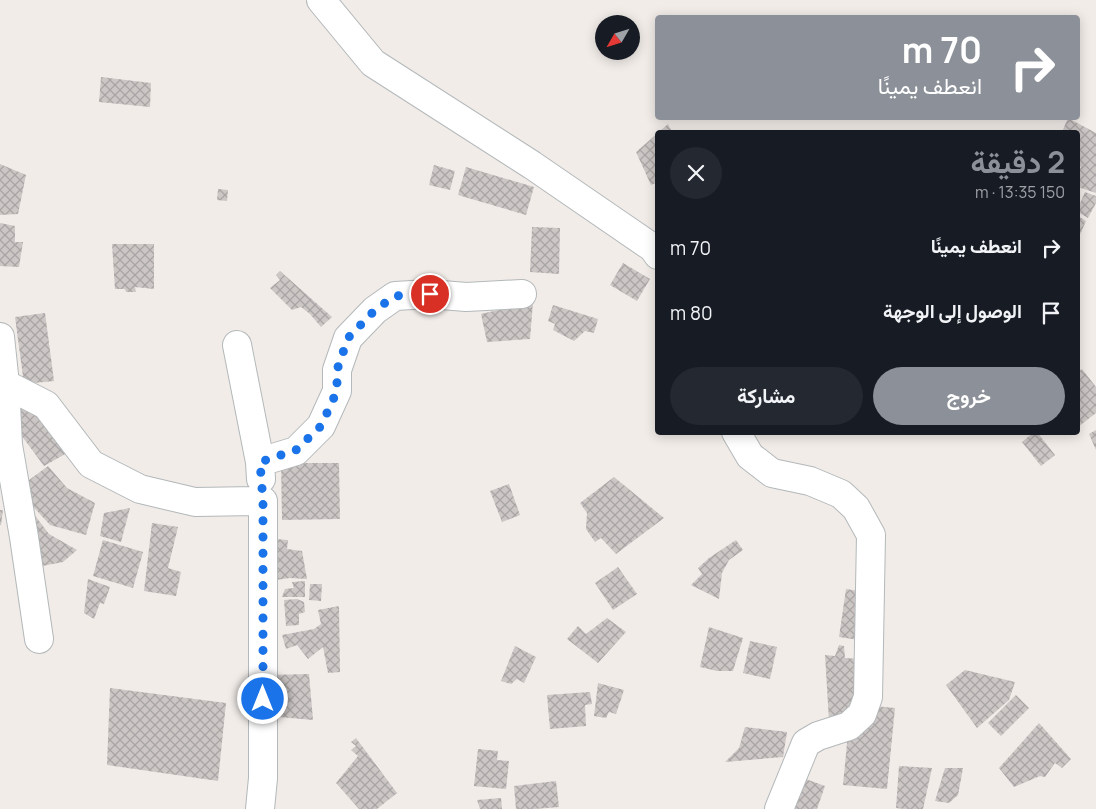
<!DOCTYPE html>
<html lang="ar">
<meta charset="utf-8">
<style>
body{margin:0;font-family:Manrope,Vazirmatn,sans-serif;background:#242831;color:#f1f3f6;direction:rtl;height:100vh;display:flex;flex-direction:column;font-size:19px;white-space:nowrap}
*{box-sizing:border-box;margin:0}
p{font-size:16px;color:#9ea1a6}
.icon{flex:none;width:28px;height:28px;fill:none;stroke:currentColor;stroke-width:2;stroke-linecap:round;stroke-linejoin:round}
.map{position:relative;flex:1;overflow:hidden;direction:ltr}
.side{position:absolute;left:655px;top:130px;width:425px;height:305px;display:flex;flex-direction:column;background:#171b24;border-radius:5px;box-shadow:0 2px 12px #0003;direction:rtl}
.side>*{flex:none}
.guide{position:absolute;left:655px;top:15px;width:425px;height:105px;border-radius:5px;box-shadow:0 2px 12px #0003;direction:rtl;background:#8c9099;color:#fff;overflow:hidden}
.needle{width:32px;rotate:231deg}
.buttons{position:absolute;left:595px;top:15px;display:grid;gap:10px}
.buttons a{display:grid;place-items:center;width:45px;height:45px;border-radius:50%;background:#171b24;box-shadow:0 2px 12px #0003;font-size:25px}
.pin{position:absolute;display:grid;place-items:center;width:42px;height:42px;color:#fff;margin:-21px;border:2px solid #fff;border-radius:50%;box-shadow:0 1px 5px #0007}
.me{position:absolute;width:55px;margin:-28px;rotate:0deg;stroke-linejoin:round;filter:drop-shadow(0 0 4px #0008)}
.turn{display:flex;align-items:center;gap:18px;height:105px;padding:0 15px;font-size:22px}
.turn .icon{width:65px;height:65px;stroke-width:2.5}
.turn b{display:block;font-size:35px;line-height:42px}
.round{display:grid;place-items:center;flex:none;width:52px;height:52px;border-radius:26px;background:#242831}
.summary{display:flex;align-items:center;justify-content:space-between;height:85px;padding:0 15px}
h1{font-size:30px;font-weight:700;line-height:38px;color:#8c9099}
.action{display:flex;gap:10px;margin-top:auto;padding:10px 15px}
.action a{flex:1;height:58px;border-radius:30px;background:#8c9099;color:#fff;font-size:20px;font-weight:700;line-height:58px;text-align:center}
.action a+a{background:#242831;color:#f1f3f6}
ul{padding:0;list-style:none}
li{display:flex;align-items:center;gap:15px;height:65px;padding:0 15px}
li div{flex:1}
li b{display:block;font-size:19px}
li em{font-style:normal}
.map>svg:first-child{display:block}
.building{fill:url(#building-cross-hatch)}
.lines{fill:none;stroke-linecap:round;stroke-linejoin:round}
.minor-casing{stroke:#b3b8ba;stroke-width:30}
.minor{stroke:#fff;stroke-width:28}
.route{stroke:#1a73e8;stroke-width:9;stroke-dasharray:0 16.2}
</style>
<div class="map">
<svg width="1096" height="809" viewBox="0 0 1096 809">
<defs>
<pattern id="building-cross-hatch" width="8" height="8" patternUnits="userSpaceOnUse" patternTransform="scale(1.25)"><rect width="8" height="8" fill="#ccc7c5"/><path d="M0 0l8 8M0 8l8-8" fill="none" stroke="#a9a5a4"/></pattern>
</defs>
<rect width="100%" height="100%" fill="#f1ece8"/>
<path class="building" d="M101 77 151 83 150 107 99 102Z
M1068 118 1096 133V193L1078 187V172L1081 167 1078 165V132H1062Z
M668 124 672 132H659Z
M658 133V182L651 185 636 152Z
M0 164 26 175 18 214 0 215Z
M434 165 455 171 450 190 429 185Z
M466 167 534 187 526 215 458 195Z
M218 189 228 190 227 201 217 200Z
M1085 192 1096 196V203L1088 218 1078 212V208Z
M1078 216 1086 221 1078 239Z
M0 223 15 226V242H23L19 267 0 266Z
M532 227 560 228 559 274 530 272Z
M112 244H154V289L135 287 136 292H126L125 289H115Z
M623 263 650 279 637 301 610 285Z
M280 271 332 317 321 327 310 314 301 307 292 310 270 288 280 280 276 275Z
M533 302 530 339 487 342 481 314Z
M553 305 598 319 594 333 585 331 574 341 553 330 555 324 548 321Z
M45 313 54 381 24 384 15 317Z
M1082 369 1096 387V413L1078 427V372Z
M35 402 76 448 44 466 7 416Z
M1096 430V450L1089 434Z
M1034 432H1037L1055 455 1041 466 1022 442Z
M281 463H339L340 519 282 520Z
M48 466 67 488 95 503 86 535 50 525 17 489Z
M614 477 664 518 616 554 601 538 595 542 586 529 587 513 580 503Z
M509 484 520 515 502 522 490 491Z
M27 505 49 534 77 550 63 562 37 567Z
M130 508 121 542 100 536 104 513Z
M0 510H3L1 525H0Z
M152 523 178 527 168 568 181 572 176 596 144 591Z
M261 538 288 540 287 549 302 551 307 579 290 578 262 582Z
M103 540 143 552 133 588 93 576Z
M736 540 743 550 729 560 722 573 719 599 691 585 702 574 698 568 709 558Z
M618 567 637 594 613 610 595 583Z
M88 579 110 587 104 604 100 603 94 619 84 613Z
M305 581V597H282L285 589 294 588 292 582Z
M310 584H322L321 601 309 600Z
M846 589 871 593 865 641 839 637Z
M297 599 304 602 305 612 299 614V625L286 626 284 600Z
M339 606 340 672 328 673 323 647 308 659 297 645 286 649 282 635 314 629 321 624 318 610Z
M607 618 626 632 598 663 567 639 578 626 586 634Z
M709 627 743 638 733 671H717L700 667Z
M750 641 777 647 770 679 743 673Z
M839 645 844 646 845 658 860 659 854 704 895 708 887 789 843 785 849 722 829 721 825 655 835 656Z
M515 646 536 657 524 683 517 679 511 684 501 681Z
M965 670 1015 682 1009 700 977 728 946 685Z
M309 674 313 720 268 716V675Z
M598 683 624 690 616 714 609 712 606 718 594 716Z
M110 688 226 703 218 781 107 765Z
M590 692 592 704 585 705 586 726 550 729 547 695Z
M1016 695 1029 708 1001 736 988 723Z
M1039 723 1071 759 1062 768 1055 763 1045 777 1040 776 1014 787 999 768Z
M745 727 787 732 783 757 725 762 739 748Z
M356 738 397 793 377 809H359L336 783 358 756 351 750 356 746 351 742Z
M478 749 498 751 497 760 509 761 506 789 474 786Z
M899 766 932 768 923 809H904L896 808Z
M945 768H963L958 795 949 803 935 801Z
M792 774 825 786 817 809H778Z
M556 781 559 807 535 809H516L514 786Z
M501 798 502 809H480L477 800Z"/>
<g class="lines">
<g class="minor-casing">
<path id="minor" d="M321 0 373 63 532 165 653 248 658 255
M0 337 5 384 46 405 91 464 140 489 195 502 263 501V778L260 809
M237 345 260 462 261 479
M0 384H5L8 445 24 537 39 639
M736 432 750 456 772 473 810 481 841 494 856 508 871 535 868 697 862 714 849 726 818 736 806 743 779 809
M260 462 296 451 321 426 337 391V370L348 338 375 310 395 296 430 294 466 297 522 294"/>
</g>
<use href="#minor" class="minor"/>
</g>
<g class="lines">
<path class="route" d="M263 699V501L260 462 296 450 321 426 337 391V370L348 338 375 310 395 296 430 294"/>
</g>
</svg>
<div class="buttons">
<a><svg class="needle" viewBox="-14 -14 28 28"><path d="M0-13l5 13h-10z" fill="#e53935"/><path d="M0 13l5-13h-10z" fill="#9ea1a6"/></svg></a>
</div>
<div class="pin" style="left:430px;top:294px;background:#d93025"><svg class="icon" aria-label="arrive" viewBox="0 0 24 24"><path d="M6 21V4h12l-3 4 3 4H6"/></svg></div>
<svg class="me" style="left:263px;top:699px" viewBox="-20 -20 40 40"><circle r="17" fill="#1a73e8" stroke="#fff" stroke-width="3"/><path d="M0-11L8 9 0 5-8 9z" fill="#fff"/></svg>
<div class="guide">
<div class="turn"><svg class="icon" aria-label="right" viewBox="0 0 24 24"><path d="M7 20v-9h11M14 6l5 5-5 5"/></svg><div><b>70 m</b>انعطف يمينًا</div></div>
</div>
<section class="side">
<div class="summary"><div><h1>2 دقيقة</h1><p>150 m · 13:35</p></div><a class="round"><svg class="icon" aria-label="close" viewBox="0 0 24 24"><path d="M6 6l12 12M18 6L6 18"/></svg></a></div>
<ul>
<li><svg class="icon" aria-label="right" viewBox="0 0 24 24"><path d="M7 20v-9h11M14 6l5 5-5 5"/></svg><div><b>انعطف يمينًا</b></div><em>70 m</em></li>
<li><svg class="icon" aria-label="arrive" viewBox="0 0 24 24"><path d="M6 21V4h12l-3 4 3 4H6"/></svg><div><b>الوصول إلى الوجهة</b></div><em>80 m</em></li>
</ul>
<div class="action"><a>خروج</a><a>مشاركة</a></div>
</section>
</div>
